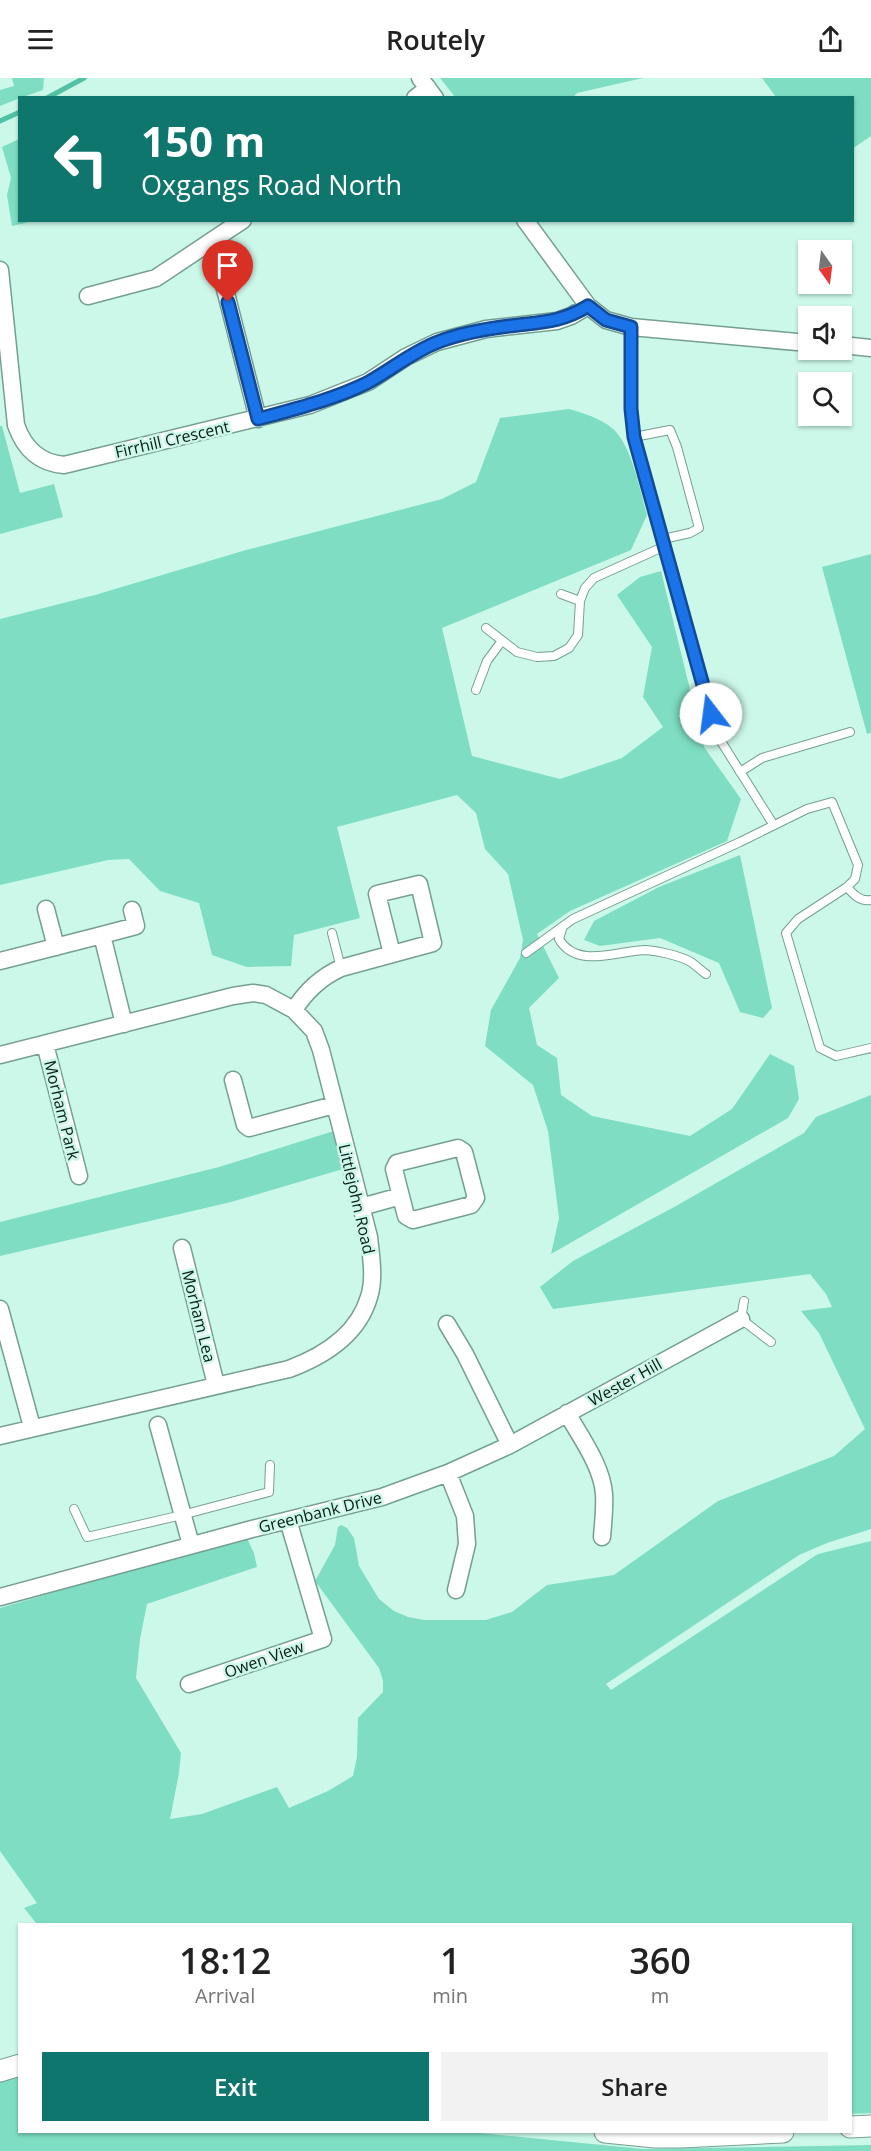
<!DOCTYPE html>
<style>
body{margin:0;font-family:"Open Sans",sans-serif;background:#f2f2f2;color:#222;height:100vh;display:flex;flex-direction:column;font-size:22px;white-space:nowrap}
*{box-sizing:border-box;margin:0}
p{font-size:20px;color:#767676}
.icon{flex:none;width:33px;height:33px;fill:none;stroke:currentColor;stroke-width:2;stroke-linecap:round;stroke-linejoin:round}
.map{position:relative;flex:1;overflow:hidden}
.side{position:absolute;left:18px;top:1845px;width:834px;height:210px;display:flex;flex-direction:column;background:#fff;border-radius:0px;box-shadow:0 2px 4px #0004}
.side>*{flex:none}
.top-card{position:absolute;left:18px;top:18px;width:836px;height:126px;border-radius:0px;box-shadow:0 2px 4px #0004;background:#0f766e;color:#fff;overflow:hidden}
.needle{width:39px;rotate:166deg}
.tools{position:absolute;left:798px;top:162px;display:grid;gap:12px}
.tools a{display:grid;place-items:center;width:54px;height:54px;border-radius:0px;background:#fff;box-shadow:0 2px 4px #0004;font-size:30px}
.pin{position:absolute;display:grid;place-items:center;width:51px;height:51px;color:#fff;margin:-62px -26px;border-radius:50% 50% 50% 0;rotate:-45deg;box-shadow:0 0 6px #0007}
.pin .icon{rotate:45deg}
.me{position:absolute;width:66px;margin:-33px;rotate:345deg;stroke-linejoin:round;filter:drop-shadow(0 0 4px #0008)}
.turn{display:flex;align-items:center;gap:21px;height:126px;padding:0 24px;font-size:27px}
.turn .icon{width:78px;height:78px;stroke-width:2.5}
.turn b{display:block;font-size:42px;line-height:51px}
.eta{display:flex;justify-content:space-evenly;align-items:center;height:102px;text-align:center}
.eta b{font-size:36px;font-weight:600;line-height:42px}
.primary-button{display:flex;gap:12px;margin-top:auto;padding:12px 24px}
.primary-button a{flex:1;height:69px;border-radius:0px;background:#0f766e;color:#fff;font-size:24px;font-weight:600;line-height:69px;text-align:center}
.primary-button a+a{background:#f2f2f2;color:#222}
header{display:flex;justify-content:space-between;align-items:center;height:78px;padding:0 24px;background:#fff;font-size:27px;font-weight:600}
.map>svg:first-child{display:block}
.green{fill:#7eddc2}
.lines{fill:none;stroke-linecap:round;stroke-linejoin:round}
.stream{stroke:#51c2a5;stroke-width:5}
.service-casing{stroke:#759f92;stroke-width:10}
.minor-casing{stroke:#759f92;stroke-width:19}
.tertiary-casing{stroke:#759f92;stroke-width:23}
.service{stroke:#fff;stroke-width:8}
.minor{stroke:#fff;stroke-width:16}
.tertiary{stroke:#fff;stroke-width:21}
.route-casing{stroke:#114b97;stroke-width:15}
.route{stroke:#1a73e8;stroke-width:10}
.labels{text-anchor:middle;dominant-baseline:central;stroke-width:5;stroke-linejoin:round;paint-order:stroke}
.street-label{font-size:16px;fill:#0b1c17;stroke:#ccf8ea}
</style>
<header><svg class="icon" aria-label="menu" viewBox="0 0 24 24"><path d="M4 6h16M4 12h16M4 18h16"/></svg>Routely<svg class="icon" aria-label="share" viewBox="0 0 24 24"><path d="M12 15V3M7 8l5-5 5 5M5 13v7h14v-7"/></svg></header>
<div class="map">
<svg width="871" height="2073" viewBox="0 0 871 2073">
<rect width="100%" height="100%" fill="#ccf8ea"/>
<path class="green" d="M12 0H44L43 12 20 20 0 28V12L14 8Z
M440 0H643L577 15 572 20 455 19Z
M762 0H871V58L852 71V20L776 19Z
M19 61 20 142 33 143 12 148 7 117 11 100 2 69Z
M569 331C583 335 600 340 612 350 632 367 640 413 647 437L631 472 442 550 472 678 560 701 622 680 663 649 643 619 652 569 617 517 640 499 661 493 704 669 741 721 727 763 570 833 537 856 559 900 529 930 537 967 557 980 561 1017 592 1038 690 1058 732 1031 770 976 794 988 799 1021 788 1040 551 1176 559 1140 548 1053 533 1007 485 968 491 932 520 880 523 862 508 796 485 771 476 735 457 717 337 749 360 840 294 857 291 888 247 889 212 877 199 825 160 813 129 781 108 782 0 807V541L95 517 246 472 442 421 476 404 500 340Z
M0 348H2L20 415 54 406 63 439 0 456Z
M871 476V655L867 656 822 489Z
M740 777 772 930 763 940 740 934 719 885 660 860 600 868 584 862 594 843 659 809Z
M871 1017V1451L827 1465 799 1477 606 1606 611 1612 818 1476 871 1463V2035L851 2036 850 1846H37L24 1830 37 1825 0 1773V1530L246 1458 254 1475 257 1489 147 1526 140 1561 136 1600 181 1675 179 1695 170 1741 202 1736 277 1709 289 1730 328 1713 353 1698 357 1679 358 1640 383 1614V1603L379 1590 315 1503 335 1467 338 1449 341 1447 347 1450 354 1460 359 1488 379 1521 394 1533 408 1539 424 1542H486L512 1534 547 1507 614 1497 718 1423 834 1378 865 1351 819 1255 801 1233 832 1229 826 1216 810 1196 553 1231 540 1209 573 1183 676 1128 804 1055 816 1039Z
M334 1053 343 1091 231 1124 0 1178V1144L219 1089Z
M19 1998 20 2054H470L643 2071 871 2067V2073H0V2003Z"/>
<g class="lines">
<path class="stream" d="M47 20 84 0
M0 43 20 34"/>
<g class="service-casing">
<path id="service" d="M631 249V331L634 359 717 657 773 746
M634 359 670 352 677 369 699 450 690 455 663 461
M561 516 580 523
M486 550 517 574 537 579 554 578 569 570 578 557 580 523 585 510 594 500 665 468
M476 612 487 583 501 564
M740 694 762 680 850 654
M847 809C853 816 860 824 871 822
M562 851 559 861C577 892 619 872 646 872 658 873 676 877 687 882 694 885 700 892 706 896
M332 855 341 890
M526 875 573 841 740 764 807 731 832 724 858 787 855 801 847 809 798 841 786 855 820 970 836 978 871 970
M744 1223 741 1241 771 1264
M74 1431 87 1459 182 1437 269 1414 270 1387"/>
</g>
<g class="minor-casing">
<path id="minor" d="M420 0 435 20
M415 20 428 10
M525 142 588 228 606 242 631 249 808 265
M213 164 258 341
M0 192 16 347C24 370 39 385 64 387L310 327 368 304 406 279 437 264 486 251 557 243 571 238 588 228
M88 218 156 200 243 142
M842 267 871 270
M46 831 56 869
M102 857 136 848 132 832
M0 883 102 857 124 946
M294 932C306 913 321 899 341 890L433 865 419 806 377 816 392 876
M45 966 79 1098
M0 977 233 918 253 915 266 917 294 932 314 953 321 972 369 1159C371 1178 375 1201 369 1219 358 1257 324 1278 289 1291L0 1358
M233 1002 245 1047 249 1050 334 1027
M458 1070 464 1074 476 1120 471 1127 413 1142 406 1138 394 1091 397 1085Z
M361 1129 401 1118
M182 1170 216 1307
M0 1231 32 1349
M447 1246 465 1276 510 1367
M567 1335C581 1360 602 1388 604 1416 605 1430 603 1445 602 1459
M158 1347 191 1467
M448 1395 465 1438 467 1466 456 1512
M0 1519 252 1451 382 1419 448 1395 510 1367 741 1241
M189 1606 323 1561 288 1442"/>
</g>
<g class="tertiary-casing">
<path id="tertiary" d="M0 1993 20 1987
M850 2049 871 2048
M605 2054 655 2059H681L783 2054"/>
</g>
<use href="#service" class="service"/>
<use href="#minor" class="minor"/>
<use href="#tertiary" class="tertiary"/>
</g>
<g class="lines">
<g class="route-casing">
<path id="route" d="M228 224 258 341C295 331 332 322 367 305 391 292 412 274 438 264 461 255 485 251 509 248 541 244 560 245 588 228L606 242 631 249V331L634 359 711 636"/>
</g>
<use href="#route" class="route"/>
</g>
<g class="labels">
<g class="street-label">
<text transform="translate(172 361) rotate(-13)">Firrhill Crescent</text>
<text transform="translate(62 1032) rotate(76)">Morham Park</text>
<text transform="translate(357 1121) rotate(77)">Littlejohn Road</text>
<text transform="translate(199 1238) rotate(76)">Morham Lea</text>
<text transform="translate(625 1304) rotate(-29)">Wester Hill</text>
<text transform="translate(320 1434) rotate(-14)">Greenbank Drive</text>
<text transform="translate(264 1581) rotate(-19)">Owen View</text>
</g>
</g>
</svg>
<div class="tools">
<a><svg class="needle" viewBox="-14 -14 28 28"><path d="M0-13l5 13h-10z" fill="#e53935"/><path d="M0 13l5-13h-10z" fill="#767676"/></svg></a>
<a><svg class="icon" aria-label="sound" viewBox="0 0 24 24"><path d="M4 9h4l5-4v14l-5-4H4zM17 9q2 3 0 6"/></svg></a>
<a><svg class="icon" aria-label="search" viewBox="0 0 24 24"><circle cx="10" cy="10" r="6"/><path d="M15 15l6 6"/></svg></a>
</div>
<div class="pin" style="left:228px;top:224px;background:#d93025"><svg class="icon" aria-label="arrive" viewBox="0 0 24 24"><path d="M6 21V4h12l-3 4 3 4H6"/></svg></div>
<svg class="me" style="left:711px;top:636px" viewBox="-20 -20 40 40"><circle r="19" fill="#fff"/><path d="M0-13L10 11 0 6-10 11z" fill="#1a73e8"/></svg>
<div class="top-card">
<div class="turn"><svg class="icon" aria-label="left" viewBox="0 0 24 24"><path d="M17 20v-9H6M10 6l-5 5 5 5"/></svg><div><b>150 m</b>Oxgangs Road North</div></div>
</div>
<section class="side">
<div class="eta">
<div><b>18:12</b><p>Arrival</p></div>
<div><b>1</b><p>min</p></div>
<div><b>360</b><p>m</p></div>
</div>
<div class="primary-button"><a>Exit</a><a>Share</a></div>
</section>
</div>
